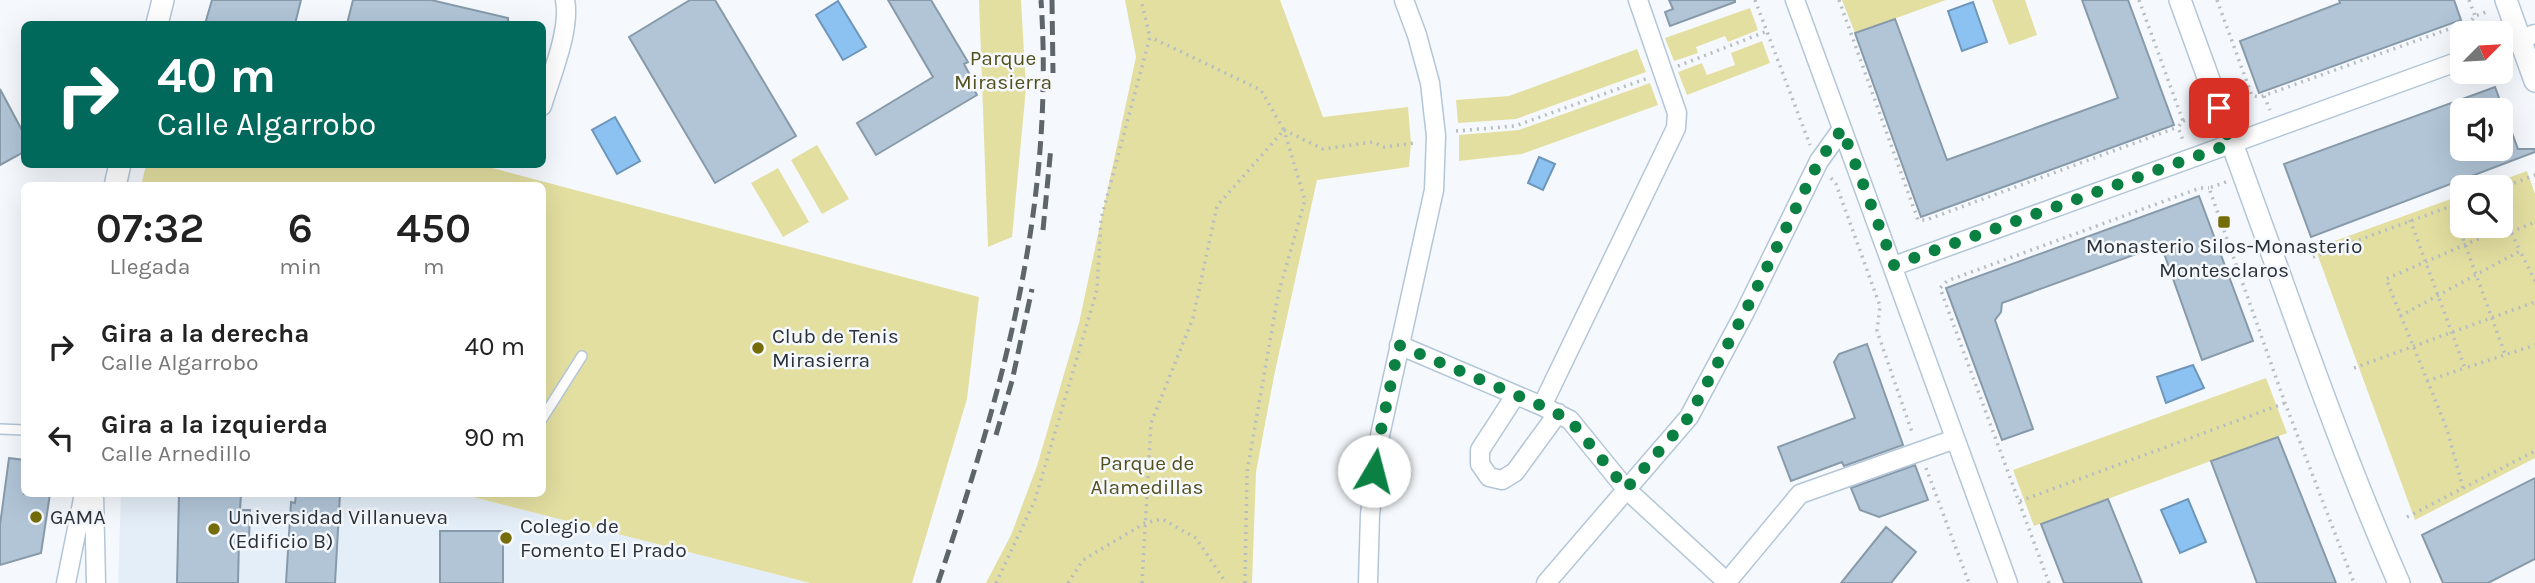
<!DOCTYPE html>
<html lang="es">
<style>
body{margin:0;font-family:Karla,sans-serif;background:#f6f6f6;color:#222;height:100vh;display:flex;flex-direction:column;font-size:26px;white-space:nowrap}
*{box-sizing:border-box;margin:0}
p{font-size:23px;color:#767676}
.icon{flex:none;width:38px;height:38px;fill:none;stroke:currentColor;stroke-width:2;stroke-linecap:round;stroke-linejoin:round}
.map{position:relative;flex:1;overflow:hidden}
.drawer{position:absolute;left:21px;top:182px;width:525px;height:315px;display:flex;flex-direction:column;background:#fff;border-radius:10px;box-shadow:0 7px 28px #0002}
.drawer>*{flex:none}
.top-card{position:absolute;left:21px;top:21px;width:525px;height:147px;border-radius:10px;box-shadow:0 7px 28px #0002;background:#00695c;color:#fff;overflow:hidden}
.needle{width:46px;rotate:66deg}
.buttons{position:absolute;left:2450px;top:21px;display:grid;gap:14px}
.buttons a{display:grid;place-items:center;width:63px;height:63px;border-radius:10px;background:#fff;box-shadow:0 7px 28px #0002;font-size:35px}
.pin{position:absolute;display:grid;place-items:center;width:60px;height:60px;color:#fff;margin:-30px;border-radius:14px;box-shadow:0 4px 10px #0006}
.me{position:absolute;width:77px;margin:-38px;rotate:8deg;stroke-linejoin:round;filter:drop-shadow(0 0 5px #0008)}
.turn{display:flex;align-items:center;gap:24px;height:147px;padding:0 21px;font-size:32px}
.turn .icon{width:91px;height:91px;stroke-width:2.5}
.turn b{display:block;font-size:49px;line-height:60px}
.eta{display:flex;justify-content:space-evenly;align-items:center;height:119px;text-align:center}
.eta b{font-size:42px;font-weight:600;line-height:49px}
ul{padding:0;list-style:none}
li{display:flex;align-items:center;gap:21px;height:91px;padding:0 21px}
li div{flex:1}
li b{display:block;font-size:26px}
li em{font-style:normal}
.map>svg:first-child{display:block}
.built{fill:#e4eef8}
.green{fill:#e3dfa1}
.water{fill:#8bc2f2;stroke:#6e96ba;stroke-width:2}
.building{fill:#b1c5d7;stroke:#879aaa;stroke-width:2;fill-rule:evenodd}
.lines{fill:none;stroke-linecap:round;stroke-linejoin:round}
.service-casing{stroke:#b3c6d8;stroke-width:12}
.minor-casing{stroke:#b3c6d8;stroke-width:21}
.tertiary-casing{stroke:#b3c6d8;stroke-width:24}
.path{stroke:#b8bdc2;stroke-width:3.5;stroke-dasharray:2 5;stroke-linecap:butt}
.service{stroke:#fff;stroke-width:9}
.minor{stroke:#fff;stroke-width:18}
.tertiary{stroke:#fff;stroke-width:21}
.rail{stroke:#5e656b;stroke-width:5;stroke-dasharray:14 7;stroke-linecap:butt}
.route{stroke:#0b8043;stroke-width:12;stroke-dasharray:0 21.6}
.poi-dot{fill:#756d0a;stroke:#f5f9fd;stroke-width:2.5}
.labels{text-anchor:middle;dominant-baseline:central;stroke-width:5;stroke-linejoin:round;paint-order:stroke}
.park-label{font-size:21px;fill:#54501d;stroke:#f5f9fd}
.poi-label{font-size:21px;fill:#2a3138;stroke:#f5f9fd;text-anchor:start}
</style>
<div class="map">
<svg width="2535" height="583" viewBox="0 0 2535 583">
<rect width="100%" height="100%" fill="#f5f9fd"/>
<path class="built" d="M121 494H461L810 583H118Z"/>
<path class="green" d="M979 0H1021L1026 88 1012 237 988 247Z
M1125 0H1280L1323 117 1408 107 1411 143 1409 167 1317 180 1274 376 1256 472 1252 583H986L1011 535 1037 466 1079 323 1136 57Z
M1842 0H1946L1855 33Z
M1992 0H2025L2037 35 2009 45Z
M1750 8 1758 30 1728 42 1725 36 1696 47 1698 53 1674 61 1665 38Z
M1762 41 1770 63 1687 95 1678 72 1702 63 1707 75 1735 65 1731 53Z
M1637 49 1646 72 1516 119 1458 123 1456 100 1509 96Z
M1650 83 1658 105 1522 154 1459 161V135L1519 130Z
M817 145 849 199 822 214 791 160Z
M146 165H481L979 297 967 399 912 583H810L461 494H542V186H141Z
M778 168 809 222 783 237 751 183Z
M2527 171 2535 194V458L2415 520 2315 248 2462 195V226H2501V187H2483Z
M2266 378 2287 433 2034 526 2013 470Z"/>
<path class="water" d="M838 1 866 47 843 60 816 15Z
M1973 2 1987 42 1962 51 1948 11Z
M615 117 640 161 617 174 592 130Z
M1539 157 1555 164 1543 190 1528 183Z
M2193 365 2204 388 2166 403 2157 377Z
M2188 499 2206 542 2180 553 2161 510Z"/>
<path class="building" d="M212 0H301L295 24H205Z
M353 0H431L508 18V24H347Z
M690 0H715L796 136 715 183 629 37Z
M888 0H931L968 62 964 64 970 75 967 77 977 95 876 155 857 123 933 77Z
M1669 0H1735V2L1670 26 1665 12 1673 9Z
M2082 0H2128L2174 125 1921 217 1855 33 1895 19 1947 160 2118 98Z
M2339 0H2454L2461 20 2259 93 2240 41 2340 3Z
M2495 87 2518 149H2535V152L2311 237 2284 164ZM2462 110H2501V149H2462Z
M0 89 24 134V152L0 165Z
M2199 196 2253 341 2202 360 2161 245 2002 303 2001 312 1995 320 2033 429 2002 440 1946 288Z
M1867 344 1903 445 1844 466 1842 462 1791 481 1778 447 1855 418 1834 362 1839 354Z
M2278 437 2336 583H2257L2211 461Z
M9 458 24 460V494H50L41 553 0 565V525Z
M1915 465 1928 500 1879 517 1860 510 1851 488Z
M2535 478V559L2488 583H2443L2422 535Z
M179 494H241L240 510H250L249 540H239L238 583H177Z
M296 494H340L335 583H286L291 502 295 503Z
M2108 499 2142 583H2064L2041 524Z
M1886 527 1916 552 1891 583H1841Z
M440 531H503V583H440Z"/>
<g class="lines">
<g class="service-casing">
<path id="service" d="M542 419 582 356
M0 429 24 430"/>
</g>
<g class="minor-casing">
<path id="minor" d="M1795 0 2008 583
M2501 46 2535 34
M542 106C551 76 571 29 565 0
M1894 266 2462 60
M1399 345 1542 406 1570 420 1626 489 1727 582
M1515 396 1480 450V464L1489 477 1502 480 1515 472 1558 413
M1542 406 1676 128 1677 113 1638 0
M94 494 96 583
M66 583 84 494
M1368 583 1370 515 1377 449 1434 190 1436 136 1430 83 1417 35 1404 0
M1546 583 1689 417 1745 312 1819 161 1842 129
M1726 583 1800 494 1955 439"/>
</g>
<g class="tertiary-casing">
<path id="tertiary" d="M2180 0C2212 90 2245 180 2278 270 2316 376 2354 481 2399 583
M2506 0 2535 81
M157 24 163 0
M115 186 120 164"/>
</g>
<path class="path" d="M1755 0 1810 145
M1839 0 1918 220H1926L2178 127
M2139 0 2183 121 2178 127 2184 143
M2217 0 2252 96 2260 97 2471 21
M2469 0 2475 16
M2475 33 2471 21 2475 16 2489 11
M1678 66 1765 32
M2264 96 2270 110
M2183 121 2200 115
M1284 130 1323 149 1373 142 1384 147 1415 143
M1456 131 1515 126 1648 78
M1831 178 1836 184 1880 306 1877 331 1913 435
M2226 182 2209 188 2285 403 2354 583
M2501 188 2535 175
M2451 206 2505 354
M2410 220 2465 368 2535 345
M2511 232 2535 222
M2313 257 2462 202
M2400 316 2520 251 2535 281
M2354 368 2535 302
M2427 381 2465 368
M1926 468 1969 583
M2463 488 2447 429 2386 279 2508 226 2520 251
M2020 501 2285 403
M2407 517 2535 451
M996 583 1035 500 1097 290 1101 219 1150 37 1141 0
M1068 583 1083 560 1145 523 1162 519 1196 538 1226 583
M1142 583 1151 423 1193 318 1217 206 1284 130 1261 90 1150 37
M1245 583 1247 472 1278 295 1305 200 1284 130
M2049 583 1940 288 1947 281 2200 188H2209"/>
<use href="#service" class="service"/>
<use href="#minor" class="minor"/>
<use href="#tertiary" class="tertiary"/>
<path class="rail" d="M1052 0 1053 73
M1043 230 1051 147
M996 435 1012 381 1032 289
M938 583C1003 390 1055 206 1041 0"/>
</g>
<g class="lines">
<path class="route" d="M1374 471 1377 449 1399 345 1542 406 1570 420 1626 489 1689 417 1745 312 1819 161 1842 129 1894 265 2230 144 2219 108"/>
</g>
<g class="poi-dot">
<rect x="2217" y="215" width="14" height="14" rx="3.5"/>
<circle cx="758" cy="348" r="7"/>
<circle cx="36" cy="517" r="7"/>
<circle cx="214" cy="529" r="7"/>
<circle cx="506" cy="538" r="7"/>
</g>
<g class="labels">
<g class="park-label">
<text x="1003" y="58">Parque<tspan x="1003" dy="24">Mirasierra</tspan></text>
<text x="1147" y="463">Parque de<tspan x="1147" dy="24">Alamedillas</tspan></text>
</g>
<g class="poi-label">
<text x="2224" y="246" text-anchor="middle">Monasterio Silos-Monasterio<tspan x="2224" dy="24">Montesclaros</tspan></text>
<text x="772" y="336">Club de Tenis<tspan x="772" dy="24">Mirasierra</tspan></text>
<text x="50" y="517">GAMA</text>
<text x="228" y="517">Universidad Villanueva<tspan x="228" dy="24">(Edificio B)</tspan></text>
<text x="520" y="526">Colegio de<tspan x="520" dy="24">Fomento El Prado</tspan></text>
</g>
</g>
</svg>
<div class="buttons">
<a><svg class="needle" viewBox="-14 -14 28 28"><path d="M0-13l5 13h-10z" fill="#e53935"/><path d="M0 13l5-13h-10z" fill="#767676"/></svg></a>
<a><svg class="icon" aria-label="sound" viewBox="0 0 24 24"><path d="M4 9h4l5-4v14l-5-4H4zM17 9q2 3 0 6"/></svg></a>
<a><svg class="icon" aria-label="search" viewBox="0 0 24 24"><circle cx="10" cy="10" r="6"/><path d="M15 15l6 6"/></svg></a>
</div>
<div class="pin" style="left:2219px;top:108px;background:#d93025"><svg class="icon" aria-label="arrive" viewBox="0 0 24 24"><path d="M6 21V4h12l-3 4 3 4H6"/></svg></div>
<svg class="me" style="left:1374px;top:471px" viewBox="-20 -20 40 40"><circle r="19" fill="#fff"/><path d="M0-13L10 11 0 6-10 11z" fill="#0b8043"/></svg>
<div class="top-card">
<div class="turn"><svg class="icon" aria-label="right" viewBox="0 0 24 24"><path d="M7 20v-9h11M14 6l5 5-5 5"/></svg><div><b>40 m</b>Calle Algarrobo</div></div>
</div>
<section class="drawer">
<div class="eta">
<div><b>07:32</b><p>Llegada</p></div>
<div><b>6</b><p>min</p></div>
<div><b>450</b><p>m</p></div>
</div>
<ul>
<li><svg class="icon" aria-label="right" viewBox="0 0 24 24"><path d="M7 20v-9h11M14 6l5 5-5 5"/></svg><div><b>Gira a la derecha</b><p>Calle Algarrobo</p></div><em>40 m</em></li>
<li><svg class="icon" aria-label="left" viewBox="0 0 24 24"><path d="M17 20v-9H6M10 6l-5 5 5 5"/></svg><div><b>Gira a la izquierda</b><p>Calle Arnedillo</p></div><em>90 m</em></li>
</ul>
</section>
</div>
